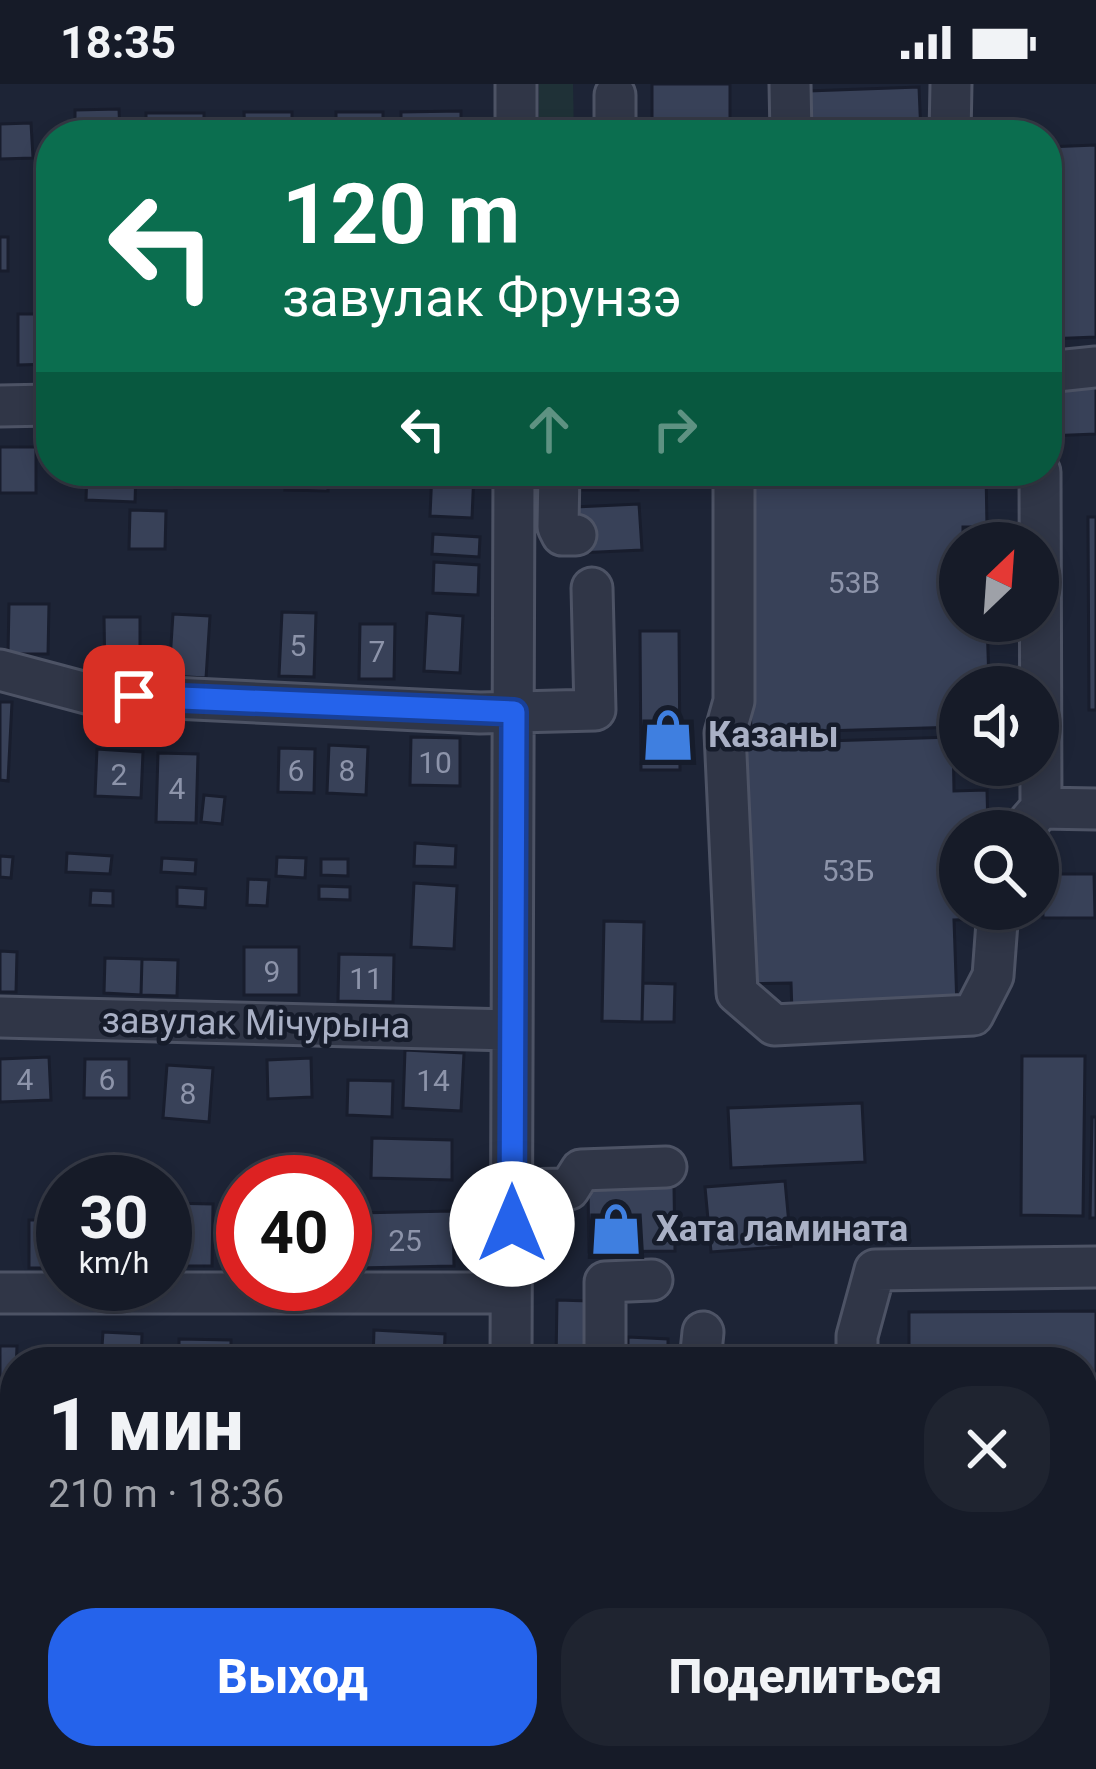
<!DOCTYPE html>
<html lang="ru">
<meta charset="utf-8">
<style>
body{margin:0;font-family:Roboto,sans-serif;background:#1f2430;color:#f1f3f6;height:100vh;display:flex;flex-direction:column;font-size:45px;white-space:nowrap}
*{box-sizing:border-box;margin:0}
p{font-size:39px;color:#9ea1a8}
.icon{flex:none;width:66px;height:66px;fill:none;stroke:currentColor;stroke-width:2;stroke-linecap:round;stroke-linejoin:round}
.map{position:relative;flex:1;overflow:hidden}
.sheet{position:absolute;left:0px;top:1263px;width:1098px;height:423px;display:flex;flex-direction:column;background:#161b28;border-radius:48px 48px 0 0;box-shadow:0 6px 18px #0003,0 0 0 3px #353945}
.sheet>*{flex:none}
.hud{position:absolute;left:36px;top:36px;width:1026px;height:366px;border-radius:48px;box-shadow:0 6px 18px #0003,0 0 0 3px #353945;background:#0b6e4f;color:#fff;overflow:hidden}
.needle{width:78px;rotate:25deg}
.fabs{position:absolute;left:939px;top:438px;display:grid;gap:24px}
.fabs a{display:grid;place-items:center;width:120px;height:120px;border-radius:50%;background:#161b28;box-shadow:0 6px 18px #0003,0 0 0 3px #353945;font-size:60px}
.speed{position:absolute;left:36px;top:1071px;display:flex;gap:24px;font-size:60px;font-weight:700;text-align:center}
.speed>*{display:grid;place-content:center;width:156px;height:156px;border-radius:50%;background:#161b28;box-shadow:0 6px 18px #0003,0 0 0 3px #353945;line-height:1}
.speed small{font-size:30px;font-weight:400}
.speed .limit{border:18px solid #d22;background:#fff;color:#111}
.pin{position:absolute;display:grid;place-items:center;width:102px;height:102px;color:#fff;margin:-51px;border-radius:24px;box-shadow:0 6px 18px #0006}
.me{position:absolute;width:132px;margin:-66px;rotate:0deg;stroke-linejoin:round;filter:drop-shadow(0 0 9px #0008)}
.turn{display:flex;align-items:center;gap:42px;height:252px;padding:0 48px;font-size:54px}
.turn .icon{width:156px;height:156px;stroke-width:2.5}
.turn b{display:block;font-size:84px;line-height:102px}
.lanes{display:flex;align-items:center;height:114px;padding:0 48px;background:#0003;justify-content:center;gap:60px;direction:ltr}
.lanes .off{opacity:.35}
.round{display:grid;place-items:center;flex:none;width:126px;height:126px;border-radius:48px;background:#1f2430}
.summary{display:flex;align-items:center;justify-content:space-between;height:204px;padding:0 48px}
h1{font-size:72px;font-weight:800;line-height:90px}
.primary-button{display:flex;gap:24px;margin-top:auto;padding:24px 48px}
.primary-button a{flex:1;height:138px;border-radius:48px;background:#2563eb;color:#fff;font-size:48px;font-weight:800;line-height:138px;text-align:center}
.primary-button a+a{background:#1f2430;color:#f1f3f6}
.status{display:flex;justify-content:space-between;align-items:center;height:84px;padding:0 60px;background:#161b28;direction:ltr}
.status svg{height:33px;fill:currentColor}
.map>svg:first-child{display:block}
.green{fill:#1f3137}
.building{fill:#384158;stroke:#181d2d;stroke-width:3}
.lines{fill:none;stroke-linecap:round;stroke-linejoin:round}
.minor-casing{stroke:#4d5365;stroke-width:45}
.minor{stroke:#303647;stroke-width:39}
.route-casing{stroke:#184099;stroke-width:30}
.route{stroke:#2563eb;stroke-width:21}
.labels{text-anchor:middle;dominant-baseline:central;stroke-width:9;stroke-linejoin:round;paint-order:stroke}
.number-label{font-size:30px;fill:#8d94aa}
.poi-label{font-size:36px;font-weight:bold;fill:#a9b0c5;stroke:#161c2b;text-anchor:start}
.street-label{font-size:36px;fill:#a9b0c5;stroke:#161c2b}
</style>
<div class="status"><b>18:35</b><svg viewBox="0 0 49 12"><path d="M0 12V9h3v3zM5 12V6h3v6zM10 12V3h3v9zM15 12V0h3v12zM26 1h20v11H26zM47 4h2v5h-2z"/></svg></div>
<div class="map">
<svg width="1096" height="1685" viewBox="0 0 1096 1685">
<rect width="100%" height="100%" fill="#1d2436"/>
<path class="green" d="M539 0H573L574 51H539Z"/>
<path class="building" d="M652 0H730V51H652Z
M919 3 921 51H809L808 7Z
M119 25 120 51H75V26Z
M461 27V51H401V28Z
M244 28H292V51H245Z
M336 28H383V51H336Z
M146 29H204V51H146Z
M31 39 33 74 0 75V40Z
M1096 61V253L1047 255V63Z
M0 153H8V187H0Z
M18 230H51V280L18 281Z
M1096 298V350L1047 352V301Z
M0 363H36V409H0Z
M87 387H136L135 418 86 416Z
M174 387H214L215 402 175 404Z
M286 387H328V407L285 406Z
M432 387H474L472 434 430 432Z
M571 387H638V406H571Z
M744 387H986L987 443H963V459H960V537H987L989 599 960 603V643L751 649Z
M639 420 642 466 577 469 575 423Z
M130 426 166 427 165 465H129Z
M1088 433H1096V626H1089Z
M433 450 480 453 479 473 432 470Z
M434 478 479 481 478 511 433 509Z
M9 520H49L48 570H8Z
M282 528 316 529 314 593 279 592Z
M427 529 463 532 460 589 424 587Z
M173 530 210 532 206 594 169 592Z
M104 533H140V593H105Z
M360 540H395L394 595H359Z
M640 547H679L680 686H641Z
M0 618H12L8 697 0 696Z
M411 653 460 654V702L410 701Z
M953 653 954 707 987 706 988 747H960V825H991V835L954 836 957 923 792 928 791 899 741 900 733 660Z
M329 661 368 663 366 711 327 709Z
M279 664 315 665 314 709 278 708Z
M97 665 143 668 141 714 95 712Z
M158 669 198 670 196 739 156 738Z
M204 711 225 713 222 740 201 738Z
M415 759 456 762 455 783 414 782Z
M67 769 112 772 110 790 66 788Z
M0 772 13 773 11 794 0 793Z
M277 773 306 774 305 794 276 792Z
M162 774 196 776 195 790 161 788Z
M321 775H348V792L321 791Z
M1042 790H1094L1095 834H1043Z
M248 795 269 796 267 822 247 821Z
M414 799 457 802 454 865 411 863Z
M319 802 350 803V816L319 815Z
M177 803 206 805 205 824 177 822Z
M91 806 113 807V822L90 821Z
M604 837 644 838 642 938 602 937Z
M244 863H299V911H244Z
M0 867 17 868 16 908H0Z
M339 870 394 871 393 918 338 917Z
M105 874 142 875 141 911 104 909Z
M142 875 178 876 177 912 141 911Z
M643 899 675 900 674 938H642Z
M405 966 464 969 461 1027 403 1024Z
M1022 972H1085L1083 1132 1021 1131Z
M49 973 51 1016 0 1018V975Z
M311 974 312 1013 268 1015 267 976Z
M85 975H129V1014H84Z
M167 981 213 984 209 1038 163 1034Z
M348 996 393 997 392 1033 347 1031Z
M862 1019 865 1078 731 1084 728 1024Z
M1092 1033H1096V1134H1090Z
M372 1054 452 1056V1096L371 1094Z
M785 1097 791 1162 711 1168 705 1103Z
M674 1103 675 1167 589 1168 588 1104Z
M165 1119 213 1120 212 1182H165Z
M453 1127 454 1182 357 1184 356 1129Z
M29 1136H63V1184H29Z
M557 1216 590 1217V1278H556Z
M1096 1227V1548H1083V1278H909V1228Z
M374 1246 445 1250 444 1278H373Z
M103 1248 142 1250 141 1278H101Z
M628 1253 668 1255V1278H628Z
M179 1255 231 1256V1278H179Z
M0 1262H17L15 1314 0 1315Z
M311 1265H358V1278H311Z
M0 1415H15V1458H0Z
M0 1516H15V1555H0Z
M658 1671H718L720 1685H659Z
M1012 1671H1065L1066 1680 1013 1682Z
M208 1679 265 1681V1685H208Z"/>
<g class="lines">
<g class="minor-casing">
<path id="minor" d="M790 0 791 51
M516 51V0
M615 51V11
M950 51 951 0
M1047 288 1096 283
M0 322 51 321
M559 387 558 443 562 451H576
M734 387V617L725 649 737 909 774 941 973 931 993 892 998 825
M0 586 90 610 480 629 595 626 592 504
M1041 724 1096 725
M1021 747 1041 724 1040 388
M0 933 511 946
M511 1106 569 1105 581 1086 666 1083
M0 1209H511
M511 1278 514 387
M605 1278V1198L652 1196
M700 1278 703 1248
M857 1278V1252L875 1186 1096 1183
M0 1490H15
M1083 1597 1096 1596
M642 1671 643 1685
M752 1671 753 1685
M993 1671 995 1685
M511 1685V1671"/>
</g>
<use href="#minor" class="minor"/>
</g>
<g class="lines">
<g class="route-casing">
<path id="route" d="M134 612 514 628 512 1140"/>
</g>
<use href="#route" class="route"/>
</g>
<defs>
<g id="shop-bare" transform="scale(4.14)"><path d="M-5-2.5h2.3a2.7 3.5 0 0 1 5.4 0H5L5.5 6h-11ZM-1.5-2.5h3a1.5 2.3 0 0 0-3 0Z" fill="#3f7fe0" stroke="#161c2b" stroke-width="2.5" paint-order="stroke"/></g>
</defs>
<g fill-rule="evenodd">
<use href="#shop-bare" x="668" y="651"/>
<use href="#shop-bare" x="616" y="1145"/>
</g>
<g class="labels">
<g class="number-label">
<text x="854" y="498">53В</text>
<text x="298" y="561">5</text>
<text x="377" y="567">7</text>
<text x="435" y="678">10</text>
<text x="296" y="686">6</text>
<text x="347" y="686">8</text>
<text x="119" y="690">2</text>
<text x="177" y="704">4</text>
<text x="848" y="786">53Б</text>
<text x="272" y="887">9</text>
<text x="366" y="894">11</text>
<text x="25" y="995">4</text>
<text x="107" y="995">6</text>
<text x="433" y="996">14</text>
<text x="188" y="1009">8</text>
<text x="405" y="1156">25</text>
</g>
<g class="poi-label">
<text x="708" y="651">Казаны</text>
<text x="656" y="1145">Хата ламината</text>
</g>
<g class="street-label">
<text transform="translate(256 939) rotate(1)">завулак Мічурына</text>
</g>
</g>
</svg>
<div class="fabs">
<a><svg class="needle" viewBox="-14 -14 28 28"><path d="M0-13l5 13h-10z" fill="#e53935"/><path d="M0 13l5-13h-10z" fill="#9ea1a8"/></svg></a>
<a><svg class="icon" aria-label="sound" viewBox="0 0 24 24"><path d="M4 9h4l5-4v14l-5-4H4zM17 9q2 3 0 6"/></svg></a>
<a><svg class="icon" aria-label="search" viewBox="0 0 24 24"><circle cx="10" cy="10" r="6"/><path d="M15 15l6 6"/></svg></a>
</div>
<div class="speed"><div>30<small>km/h</small></div><div class="limit">40</div></div>
<div class="pin" style="left:134px;top:612px;background:#d93025"><svg class="icon" aria-label="arrive" viewBox="0 0 24 24"><path d="M6 21V4h12l-3 4 3 4H6"/></svg></div>
<svg class="me" style="left:512px;top:1140px" viewBox="-20 -20 40 40"><circle r="19" fill="#fff"/><path d="M0-13L10 11 0 6-10 11z" fill="#2563eb"/></svg>
<div class="hud">
<div class="turn"><svg class="icon" aria-label="left" viewBox="0 0 24 24"><path d="M17 20v-9H6M10 6l-5 5 5 5"/></svg><div><b>120 m</b>завулак Фрунзэ</div></div>
<div class="lanes"><svg class="icon" aria-label="left" viewBox="0 0 24 24"><path d="M17 20v-9H6M10 6l-5 5 5 5"/></svg><svg class="icon off" aria-label="ahead" viewBox="0 0 24 24"><path d="M12 20V5M6 11l6-6 6 6"/></svg><svg class="icon off" aria-label="right" viewBox="0 0 24 24"><path d="M7 20v-9h11M14 6l5 5-5 5"/></svg></div>
</div>
<section class="sheet">
<div class="summary"><div><h1>1 мин</h1><p>210 m · 18:36</p></div><a class="round"><svg class="icon" aria-label="close" viewBox="0 0 24 24"><path d="M6 6l12 12M18 6L6 18"/></svg></a></div>
<div class="primary-button"><a>Выход</a><a>Поделиться</a></div>
</section>
</div>
